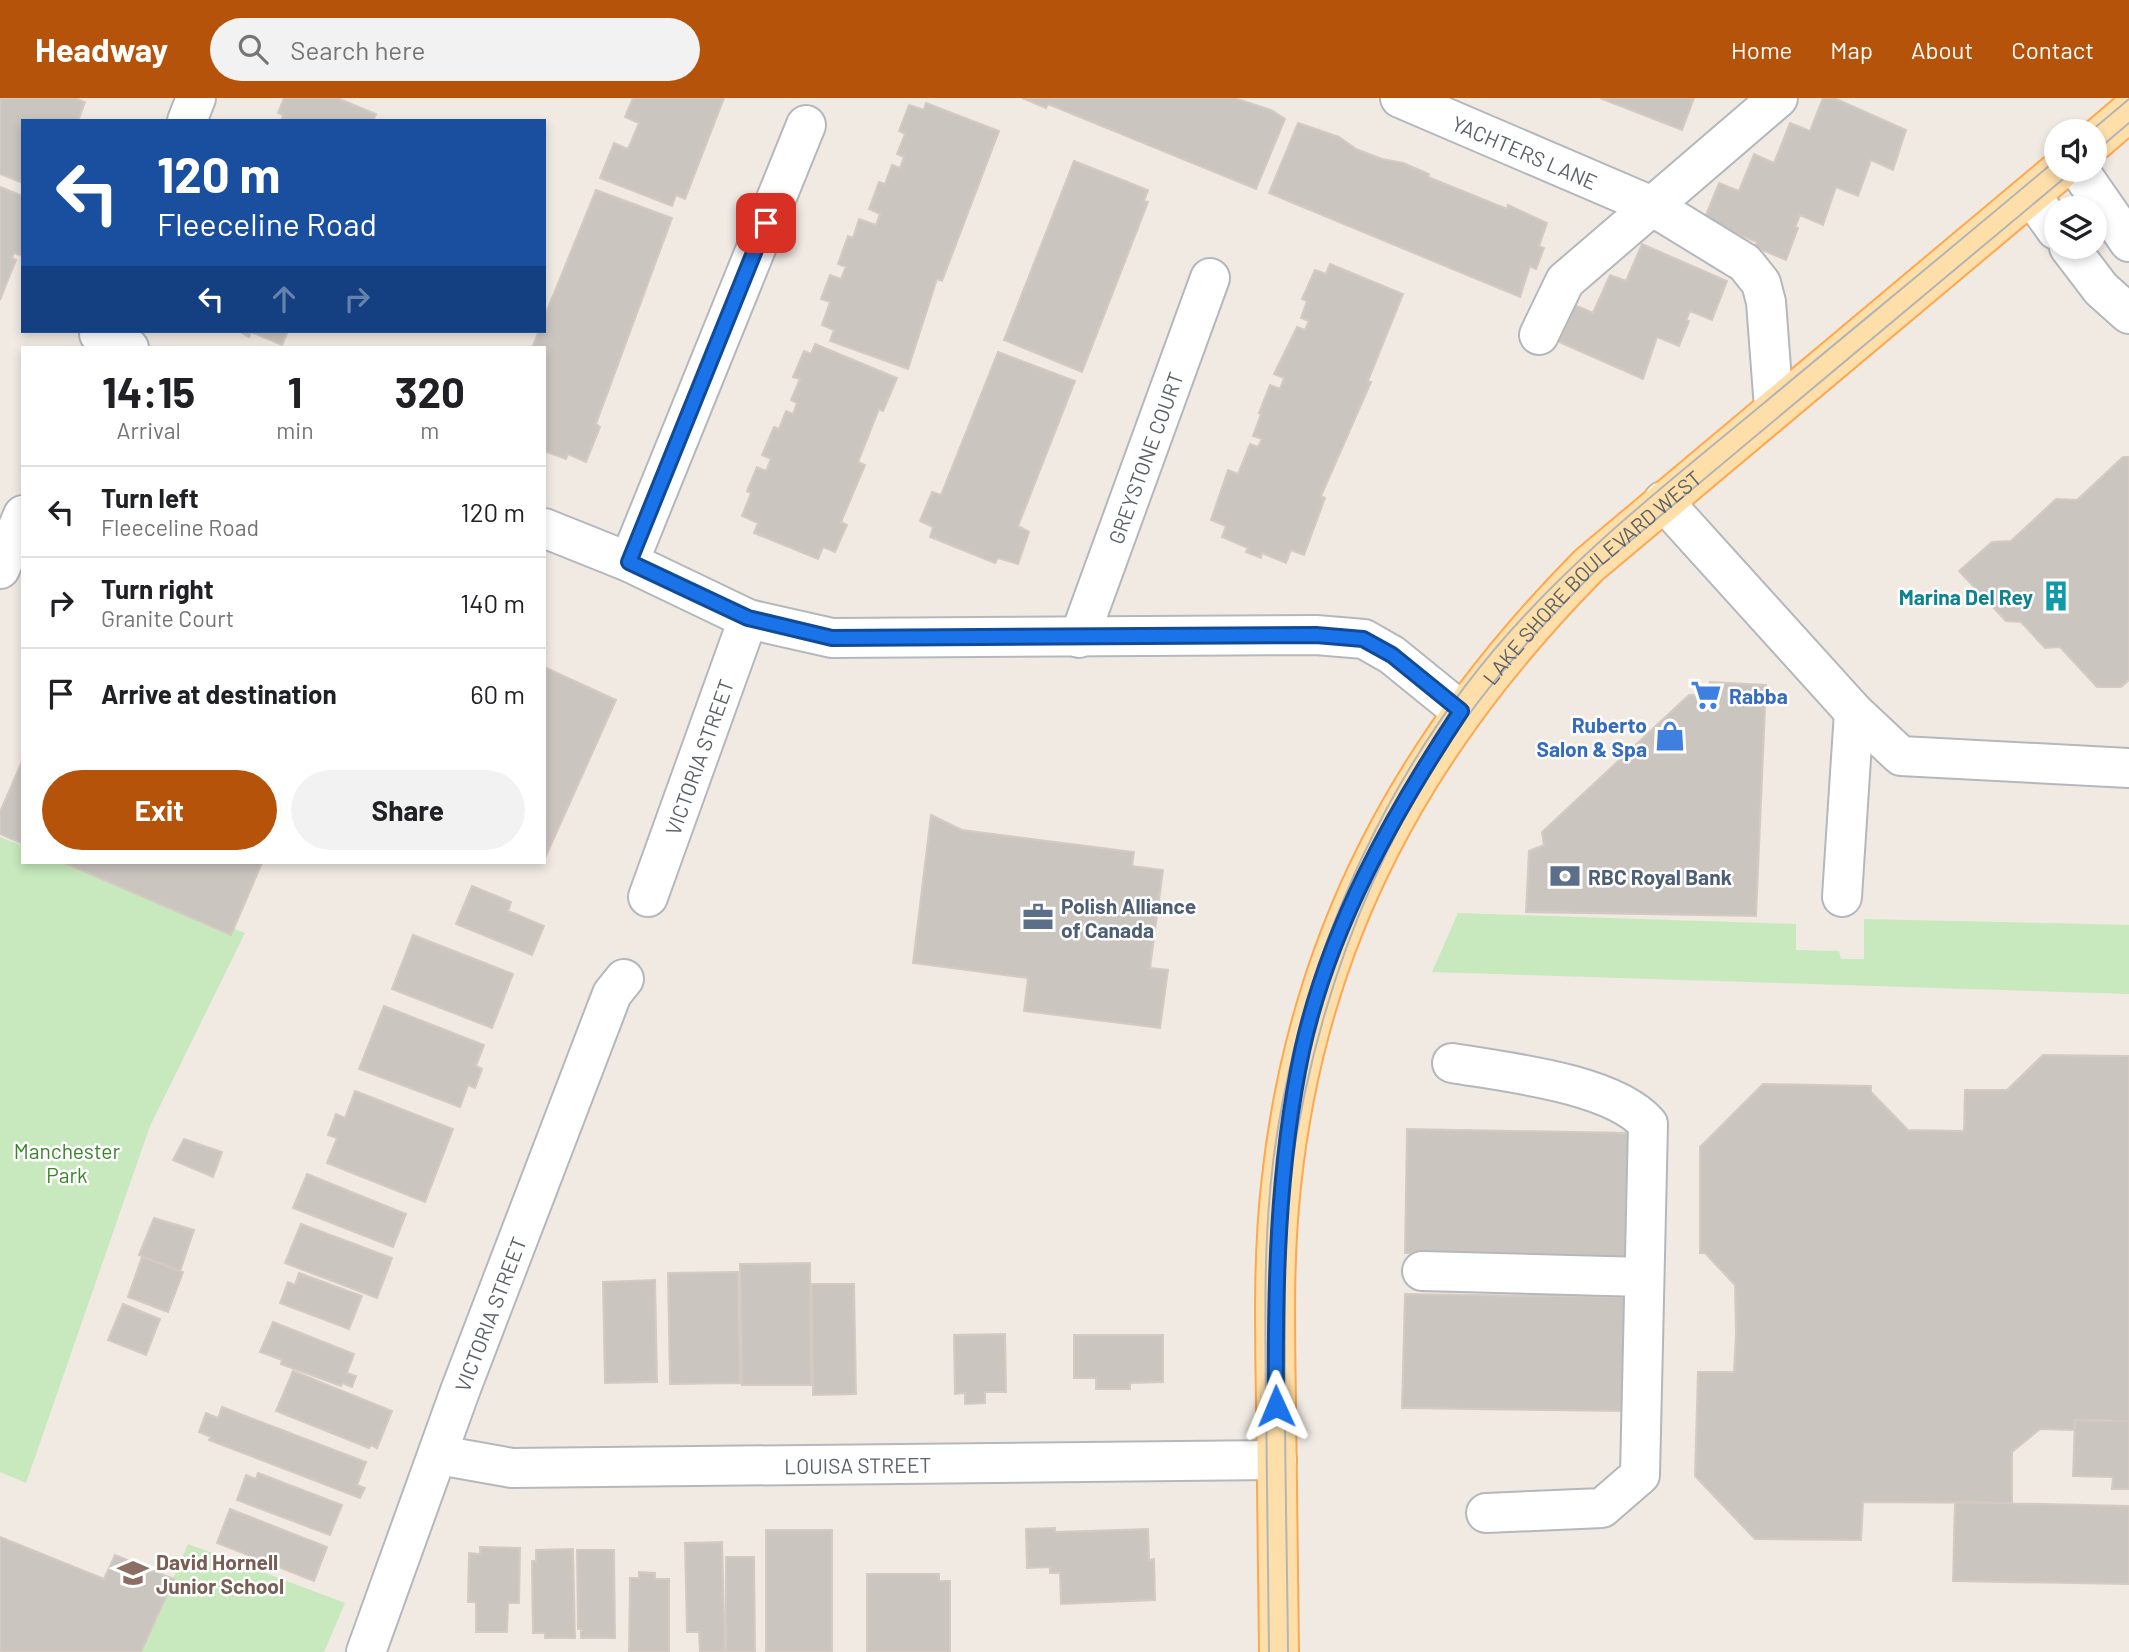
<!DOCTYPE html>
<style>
body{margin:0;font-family:Barlow,sans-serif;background:#f2f2f2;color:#202124;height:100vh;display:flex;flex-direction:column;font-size:26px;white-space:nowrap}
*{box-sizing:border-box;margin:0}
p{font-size:23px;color:#757577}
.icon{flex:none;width:38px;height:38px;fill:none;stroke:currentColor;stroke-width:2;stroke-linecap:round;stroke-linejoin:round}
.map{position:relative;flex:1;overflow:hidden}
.side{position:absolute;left:21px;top:248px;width:525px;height:518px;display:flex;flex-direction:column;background:#fff;border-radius:0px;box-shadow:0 4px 10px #0003}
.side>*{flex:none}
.top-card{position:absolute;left:21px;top:21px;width:525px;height:214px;border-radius:0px;box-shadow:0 4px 10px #0003;background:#1a4fa0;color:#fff;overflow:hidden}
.controls{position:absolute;left:2044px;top:21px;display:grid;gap:14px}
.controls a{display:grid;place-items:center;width:63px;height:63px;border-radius:50%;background:#fff;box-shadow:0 4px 10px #0003;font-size:35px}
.pin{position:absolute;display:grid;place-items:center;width:60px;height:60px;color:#fff;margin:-30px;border-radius:14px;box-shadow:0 4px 10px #0006}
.me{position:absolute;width:77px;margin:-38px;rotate:359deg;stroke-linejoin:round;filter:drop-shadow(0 0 5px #0008)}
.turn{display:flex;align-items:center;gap:24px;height:147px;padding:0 21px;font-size:32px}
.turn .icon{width:91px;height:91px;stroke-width:2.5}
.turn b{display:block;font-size:49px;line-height:60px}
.lanes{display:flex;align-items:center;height:66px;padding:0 21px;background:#0003;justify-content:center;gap:35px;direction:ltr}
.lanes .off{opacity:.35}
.eta{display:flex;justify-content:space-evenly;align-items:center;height:119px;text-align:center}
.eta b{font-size:42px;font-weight:700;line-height:49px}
.action{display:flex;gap:14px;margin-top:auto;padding:14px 21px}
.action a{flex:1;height:80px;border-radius:42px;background:#b45309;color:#fff;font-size:28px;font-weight:700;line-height:80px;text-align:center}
.action a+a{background:#f2f2f2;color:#202124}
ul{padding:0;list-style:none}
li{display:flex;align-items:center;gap:21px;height:91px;padding:0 21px;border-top:2px solid #e0e0e0}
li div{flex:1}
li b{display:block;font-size:26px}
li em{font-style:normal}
header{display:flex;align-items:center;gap:42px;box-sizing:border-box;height:98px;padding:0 35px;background:#b45309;color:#fff}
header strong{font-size:33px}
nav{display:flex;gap:38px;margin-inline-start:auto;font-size:24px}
.search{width:490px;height:63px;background:#f2f2f2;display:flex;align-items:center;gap:18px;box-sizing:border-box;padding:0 24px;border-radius:38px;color:#757577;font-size:26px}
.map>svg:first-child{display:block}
.green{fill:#c7e9bd}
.building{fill:#cbc5c0;stroke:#d5cac1;stroke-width:2}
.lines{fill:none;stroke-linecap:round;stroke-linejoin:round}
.minor-casing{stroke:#b4b8bc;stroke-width:42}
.major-casing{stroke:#fea74e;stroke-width:42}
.minor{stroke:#fff;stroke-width:38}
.major{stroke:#ffdfa9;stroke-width:38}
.tram{stroke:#b3b4b5;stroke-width:2}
.route-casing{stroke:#114b97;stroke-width:18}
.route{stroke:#1a73e8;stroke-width:12}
.labels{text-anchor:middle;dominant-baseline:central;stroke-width:5;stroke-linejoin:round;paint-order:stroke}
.street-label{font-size:21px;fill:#5b6266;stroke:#fff}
.culture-label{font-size:21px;font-weight:bold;fill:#0d838f;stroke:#fff;text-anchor:end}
.shop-label{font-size:21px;font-weight:bold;fill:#366cbe;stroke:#fff;text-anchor:start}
.service-label{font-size:21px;font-weight:bold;fill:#4e5e75;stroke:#fff;text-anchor:start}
.park-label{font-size:21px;fill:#3a842c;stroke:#fff}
.education-label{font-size:21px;font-weight:bold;fill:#785e54;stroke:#fff;text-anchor:start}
</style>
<header>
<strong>Headway</strong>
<div class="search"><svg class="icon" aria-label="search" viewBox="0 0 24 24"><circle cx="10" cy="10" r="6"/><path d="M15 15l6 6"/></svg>Search here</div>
<nav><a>Home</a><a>Map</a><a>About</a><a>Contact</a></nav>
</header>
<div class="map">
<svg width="2129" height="1554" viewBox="0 0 2129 1554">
<rect width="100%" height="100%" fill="#f0eae3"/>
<path class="green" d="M0 739 23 748V765H66L245 835 150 1028 26 1385 0 1374Z
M1458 815 1796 826V852L1839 853 1841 861H1864V821L2129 827V896L1432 874Z
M188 1446 345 1505 324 1554H141Z"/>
<path class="building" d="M0 0H75L85 4 78 23H23V85L0 76Z
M284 0H337L376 16 373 23H281L283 17 278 15Z
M633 0H724L685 101 676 97 672 108 600 80 614 45 628 51 639 25 625 19Z
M1022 0H1234L1271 12 1285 21 1256 91 1048 6 1046 10Z
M1600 0H1694L1682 32Z
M1823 0H1834L1906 32 1893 72 1871 62 1858 98 1836 89 1823 127 1800 117 1795 129 1798 130 1786 162 1755 149 1757 144 1704 122 1719 85 1739 93 1754 56 1774 65 1790 25 1810 33Z
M926 5 999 33 942 183 937 181 908 271 830 243 834 232 822 227 830 204 821 201 830 177 841 181 846 169 838 166 848 138 853 140 859 121 876 127 880 116 869 111 879 84 885 86 892 67 900 70 904 59 897 56 905 36 899 33 909 7 924 12Z
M1298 25 1339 39 1356 51 1382 61 1403 65 1429 76 1428 79 1507 111 1508 107 1547 125 1539 148 1544 150 1536 171 1530 168 1520 199 1269 95Z
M1074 63 1148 92 1144 103 1148 104 1082 274 1004 242Z
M0 89 23 98V158L14 155 12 160 16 162 0 202Z
M596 92 672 120 596 326 600 329 586 364 568 356 566 361 544 353V250H532L539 233H544V220Z
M1642 146 1727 183 1712 222 1690 213 1686 222 1689 223 1679 248 1657 239 1643 281 1559 244 1575 207 1593 215 1610 177 1626 183Z
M1330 166 1403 196 1368 283 1371 284 1321 398 1325 400 1304 457 1291 452 1286 465 1262 455 1261 460 1246 454 1248 450 1222 439 1226 428 1211 422 1228 372 1238 376 1250 346 1258 349 1262 341 1253 338 1261 316 1259 315 1270 287 1280 291 1284 280 1274 276 1297 229 1305 232 1309 223 1301 220 1307 203 1302 201 1315 172 1326 176Z
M239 233H288L282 247 251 234 249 239Z
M815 246 897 280 883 313 879 311 858 364 865 367 841 424 847 427 835 454 823 449 818 461 754 435 758 425 742 418 751 395 747 393 757 369 766 373 771 361 762 357 774 329 779 331 786 313 793 316 797 305 791 302 800 281 793 279 804 253 811 256Z
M998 254 1075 283 1018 428 1029 434 1018 466 998 460 995 465 930 439 933 429 920 423 932 394 941 397Z
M2123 359H2129V582L2121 589H2097L2060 549 2045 550 2021 524 2006 523 1959 473 1992 444 2011 443 2056 401 2077 402Z
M544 569 616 602 545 760 544 759Z
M1710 584 1766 587 1756 818 1526 814 1529 753 1544 747 1542 734 1689 597H1706Z
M23 661V746L0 736V714Z
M931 717 962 732 1134 754 1132 768 1163 772 1150 870 1168 872 1160 930 1024 913 1028 880 913 865Z
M65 765H262L231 837Z
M472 788 511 804 508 813 544 828 532 857 456 826Z
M413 837 513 876 492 930 392 891Z
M384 908 484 947 476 968 482 971 475 990 468 987 460 1009 359 971Z
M2043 957 2129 958V1323L2075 1322 2074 1332 2040 1331 2012 1354V1405L1863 1404 1861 1442 1755 1441 1695 1378 1698 1274H1734L1736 1235 1735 1187 1705 1155H1700V1049L1763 986 1871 988V994L1908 1032 1964 1033 1965 992H2007Z
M355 993 453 1031 425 1104 327 1065 337 1040 328 1037 336 1016 345 1020Z
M1407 1031 1628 1035 1625 1159 1405 1155Z
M184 1041 222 1054 213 1079 173 1062Z
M307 1076 406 1116 393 1149 293 1110Z
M154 1120 194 1132 180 1173 139 1157Z
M301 1126 392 1160 377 1200 285 1165Z
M142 1159 183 1174 168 1214 128 1199Z
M810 1165 811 1287H742L740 1166Z
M738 1174 740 1285 670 1286 668 1175Z
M299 1175 362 1198 349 1231 280 1205 288 1184 295 1187Z
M655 1182 657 1284 605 1285 603 1184Z
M812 1186H854L856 1296 813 1297Z
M1405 1196 1626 1199 1624 1313 1402 1310Z
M123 1206 160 1221 146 1257 108 1242Z
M273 1224 354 1256 347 1275 356 1278 352 1289 342 1285 341 1288 281 1266 282 1262 260 1254Z
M1005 1236 1006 1294H985V1305L965 1306V1295L955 1296 954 1237Z
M1074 1237H1163V1284L1130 1285V1291H1096V1280H1074Z
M293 1273 392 1313 377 1350 371 1347 369 1350 276 1313Z
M222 1309 366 1364 357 1387 365 1390 360 1400 209 1342 211 1339 199 1334 206 1315 218 1320Z
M2075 1322 2129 1323V1391H2112L2113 1379 2073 1378Z
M258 1375 342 1407 330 1437 237 1402 246 1377 256 1381Z
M1955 1404 2129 1408V1486L1953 1483Z
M230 1411 327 1449 314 1483 217 1445Z
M1055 1430V1434L1148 1431 1149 1462 1154 1461 1155 1502 1061 1506 1060 1475H1050V1469L1027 1470 1026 1431Z
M766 1432H832V1554H766Z
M0 1439 104 1481 115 1457 174 1481 141 1554H0Z
M722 1444 725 1554H700L699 1534H687L685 1445Z
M480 1449 520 1450 519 1505H508L507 1534H476V1504H468L469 1455 480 1456Z
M573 1451 575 1540H545V1535H533L532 1463H536V1452Z
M577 1452H614L615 1540H581V1531H578Z
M726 1459H754L755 1554H726Z
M639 1474 655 1475V1481H669V1554H629L630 1480H639Z
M867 1476H939V1483H950V1554H867Z"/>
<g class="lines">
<g class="minor-casing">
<g id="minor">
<path id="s1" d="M1400 0 1652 108 1745 165 1761 185 1766 204 1774 310"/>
<path d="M187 23 196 0"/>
<path d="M2079 72 2129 144"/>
<path d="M2031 97 2056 132"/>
<path d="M2069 149 2101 191 2129 216"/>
<path d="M99 236 129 250"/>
<path d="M1539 237 1565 183 1778 0"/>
<path d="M1663 403 1854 614 1901 658 2129 670"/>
<path d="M544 430 629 464 748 521 832 540 1316 537 1364 541 1392 557 1461 613"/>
<path d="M629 464 806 27"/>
<path d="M0 471 23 417"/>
<path id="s2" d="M1079 540 1210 180"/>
<path id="s3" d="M648 799 748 521"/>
<path d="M1842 799 1854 614"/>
<path d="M1452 965C1505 974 1613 985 1648 1026L1640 1377 1602 1410 1486 1415"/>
<path d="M1422 1173 1644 1179"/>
<path id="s4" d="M439 1357 512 1370 1277 1362"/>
<path id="s5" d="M366 1554 460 1293 612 896 624 881"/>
</g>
</g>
<g class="major-casing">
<g id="major">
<path d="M2095 43 2129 14"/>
<path id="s6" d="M1279 1554C1278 1471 1277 1389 1276 1306 1275 1234 1273 1160 1281 1088 1307 839 1415 643 1589 467L2060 72"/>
</g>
</g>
<use href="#minor" class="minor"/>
<use href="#major" class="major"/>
<path class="tram" d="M2091 33 2129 1
M2095 54 2129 25
M1269 1554C1268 1470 1267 1385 1266 1301 1265 1210 1263 1119 1278 1030 1309 841 1395 655 1527 515 1599 438 1682 373 1764 305 1861 224 1959 144 2056 62
M1288 1554C1287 1448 1284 1342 1285 1236 1285 1183 1283 1129 1290 1077 1314 913 1370 755 1467 619 1506 565 1552 517 1599 469L2074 72"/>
</g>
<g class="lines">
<g class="route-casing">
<path id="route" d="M766 125 629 464 748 520 832 540 1316 537 1363 541 1392 557 1461 613C1392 717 1329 830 1302 953 1277 1071 1275 1189 1276 1308"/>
</g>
<use href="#route" class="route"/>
</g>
<defs>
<g id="building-bare" transform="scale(2.415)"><path d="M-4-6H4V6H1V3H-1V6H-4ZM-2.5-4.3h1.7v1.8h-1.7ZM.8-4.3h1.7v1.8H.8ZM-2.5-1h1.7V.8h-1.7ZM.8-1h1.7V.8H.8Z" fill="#0f9aa8" stroke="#fff" stroke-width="2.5" paint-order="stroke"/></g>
<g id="supermarket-bare" transform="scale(2.415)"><path d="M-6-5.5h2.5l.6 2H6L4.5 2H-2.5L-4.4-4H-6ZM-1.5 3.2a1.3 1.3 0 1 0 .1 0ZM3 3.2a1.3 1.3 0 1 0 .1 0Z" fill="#3f7fe0" stroke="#fff" stroke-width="2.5" paint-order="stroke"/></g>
<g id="shop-bare" transform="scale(2.415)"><path d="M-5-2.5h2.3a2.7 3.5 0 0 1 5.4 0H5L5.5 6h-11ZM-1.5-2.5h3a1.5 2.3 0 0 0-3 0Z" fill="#3f7fe0" stroke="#fff" stroke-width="2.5" paint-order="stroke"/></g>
<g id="bank-bare" transform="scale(2.415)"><path d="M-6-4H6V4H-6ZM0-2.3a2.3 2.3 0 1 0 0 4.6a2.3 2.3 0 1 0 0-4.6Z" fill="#5c6f8a" stroke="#fff" stroke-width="2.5" paint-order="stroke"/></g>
<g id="office-bare" transform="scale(2.415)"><path d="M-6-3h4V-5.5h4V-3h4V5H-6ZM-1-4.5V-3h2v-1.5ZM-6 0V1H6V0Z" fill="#5c6f8a" stroke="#fff" stroke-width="2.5" paint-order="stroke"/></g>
<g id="school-bare" transform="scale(2.415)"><path d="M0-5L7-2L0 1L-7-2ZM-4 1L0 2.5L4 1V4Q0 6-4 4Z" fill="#8d6e63" stroke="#fff" stroke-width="2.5" paint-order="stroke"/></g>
</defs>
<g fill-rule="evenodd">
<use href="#building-bare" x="2056" y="498"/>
<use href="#supermarket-bare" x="1706" y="597"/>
<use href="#shop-bare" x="1670" y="638"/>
<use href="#bank-bare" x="1565" y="778"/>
<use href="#office-bare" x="1038" y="819"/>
<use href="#school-bare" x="133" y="1475"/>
</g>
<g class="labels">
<g class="street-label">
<text stroke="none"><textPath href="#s1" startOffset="136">YACHTERS LANE</textPath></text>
<text stroke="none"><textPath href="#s2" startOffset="192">GREYSTONE COURT</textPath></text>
<text stroke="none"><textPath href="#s6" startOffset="1167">LAKE SHORE BOULEVARD WEST</textPath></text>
<text stroke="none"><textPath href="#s3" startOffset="149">VICTORIA STREET</textPath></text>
<text stroke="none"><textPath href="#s5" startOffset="360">VICTORIA STREET</textPath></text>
<text stroke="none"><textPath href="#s4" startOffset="420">LOUISA STREET</textPath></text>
</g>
<g class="culture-label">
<text x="2033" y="498">Marina Del Rey</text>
</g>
<g class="shop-label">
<text x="1729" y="597">Rabba</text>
<text x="1647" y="626" text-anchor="end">Ruberto<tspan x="1647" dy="24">Salon &amp; Spa</tspan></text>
</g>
<g class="service-label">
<text x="1588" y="778">RBC Royal Bank</text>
<text x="1061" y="807">Polish Alliance<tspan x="1061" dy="24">of Canada</tspan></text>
</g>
<g class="park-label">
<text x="67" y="1052">Manchester<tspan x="67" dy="24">Park</tspan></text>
</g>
<g class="education-label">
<text x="156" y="1463">David Hornell<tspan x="156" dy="24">Junior School</tspan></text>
</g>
</g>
</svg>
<div class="controls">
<a><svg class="icon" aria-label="sound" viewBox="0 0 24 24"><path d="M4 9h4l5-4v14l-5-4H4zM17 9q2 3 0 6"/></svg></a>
<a><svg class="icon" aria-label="layers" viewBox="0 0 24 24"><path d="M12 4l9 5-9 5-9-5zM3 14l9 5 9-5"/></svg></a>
</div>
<div class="pin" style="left:766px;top:125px;background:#d93025"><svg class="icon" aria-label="arrive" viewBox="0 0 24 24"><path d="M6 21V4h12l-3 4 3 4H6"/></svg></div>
<svg class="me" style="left:1276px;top:1308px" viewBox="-20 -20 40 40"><path d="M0-17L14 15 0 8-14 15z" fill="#1a73e8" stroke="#fff" stroke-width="4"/></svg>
<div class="top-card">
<div class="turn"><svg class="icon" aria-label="left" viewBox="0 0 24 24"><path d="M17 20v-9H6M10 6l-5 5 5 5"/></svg><div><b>120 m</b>Fleeceline Road</div></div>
<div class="lanes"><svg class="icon" aria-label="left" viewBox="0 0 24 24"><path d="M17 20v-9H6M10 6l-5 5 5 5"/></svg><svg class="icon off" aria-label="ahead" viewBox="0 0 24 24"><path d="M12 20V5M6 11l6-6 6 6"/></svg><svg class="icon off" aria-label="right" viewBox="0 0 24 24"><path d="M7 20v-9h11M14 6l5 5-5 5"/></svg></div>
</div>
<section class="side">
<div class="eta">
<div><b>14:15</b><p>Arrival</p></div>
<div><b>1</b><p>min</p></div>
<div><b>320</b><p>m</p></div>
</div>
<ul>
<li><svg class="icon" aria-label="left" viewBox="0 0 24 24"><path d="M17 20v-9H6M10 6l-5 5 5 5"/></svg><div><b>Turn left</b><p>Fleeceline Road</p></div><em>120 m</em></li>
<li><svg class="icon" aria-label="right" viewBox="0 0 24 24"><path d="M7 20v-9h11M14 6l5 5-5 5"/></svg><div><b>Turn right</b><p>Granite Court</p></div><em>140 m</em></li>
<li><svg class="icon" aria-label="arrive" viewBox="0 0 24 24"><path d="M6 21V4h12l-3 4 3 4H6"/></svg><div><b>Arrive at destination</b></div><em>60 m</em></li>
</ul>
<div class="action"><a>Exit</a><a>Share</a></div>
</section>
</div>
